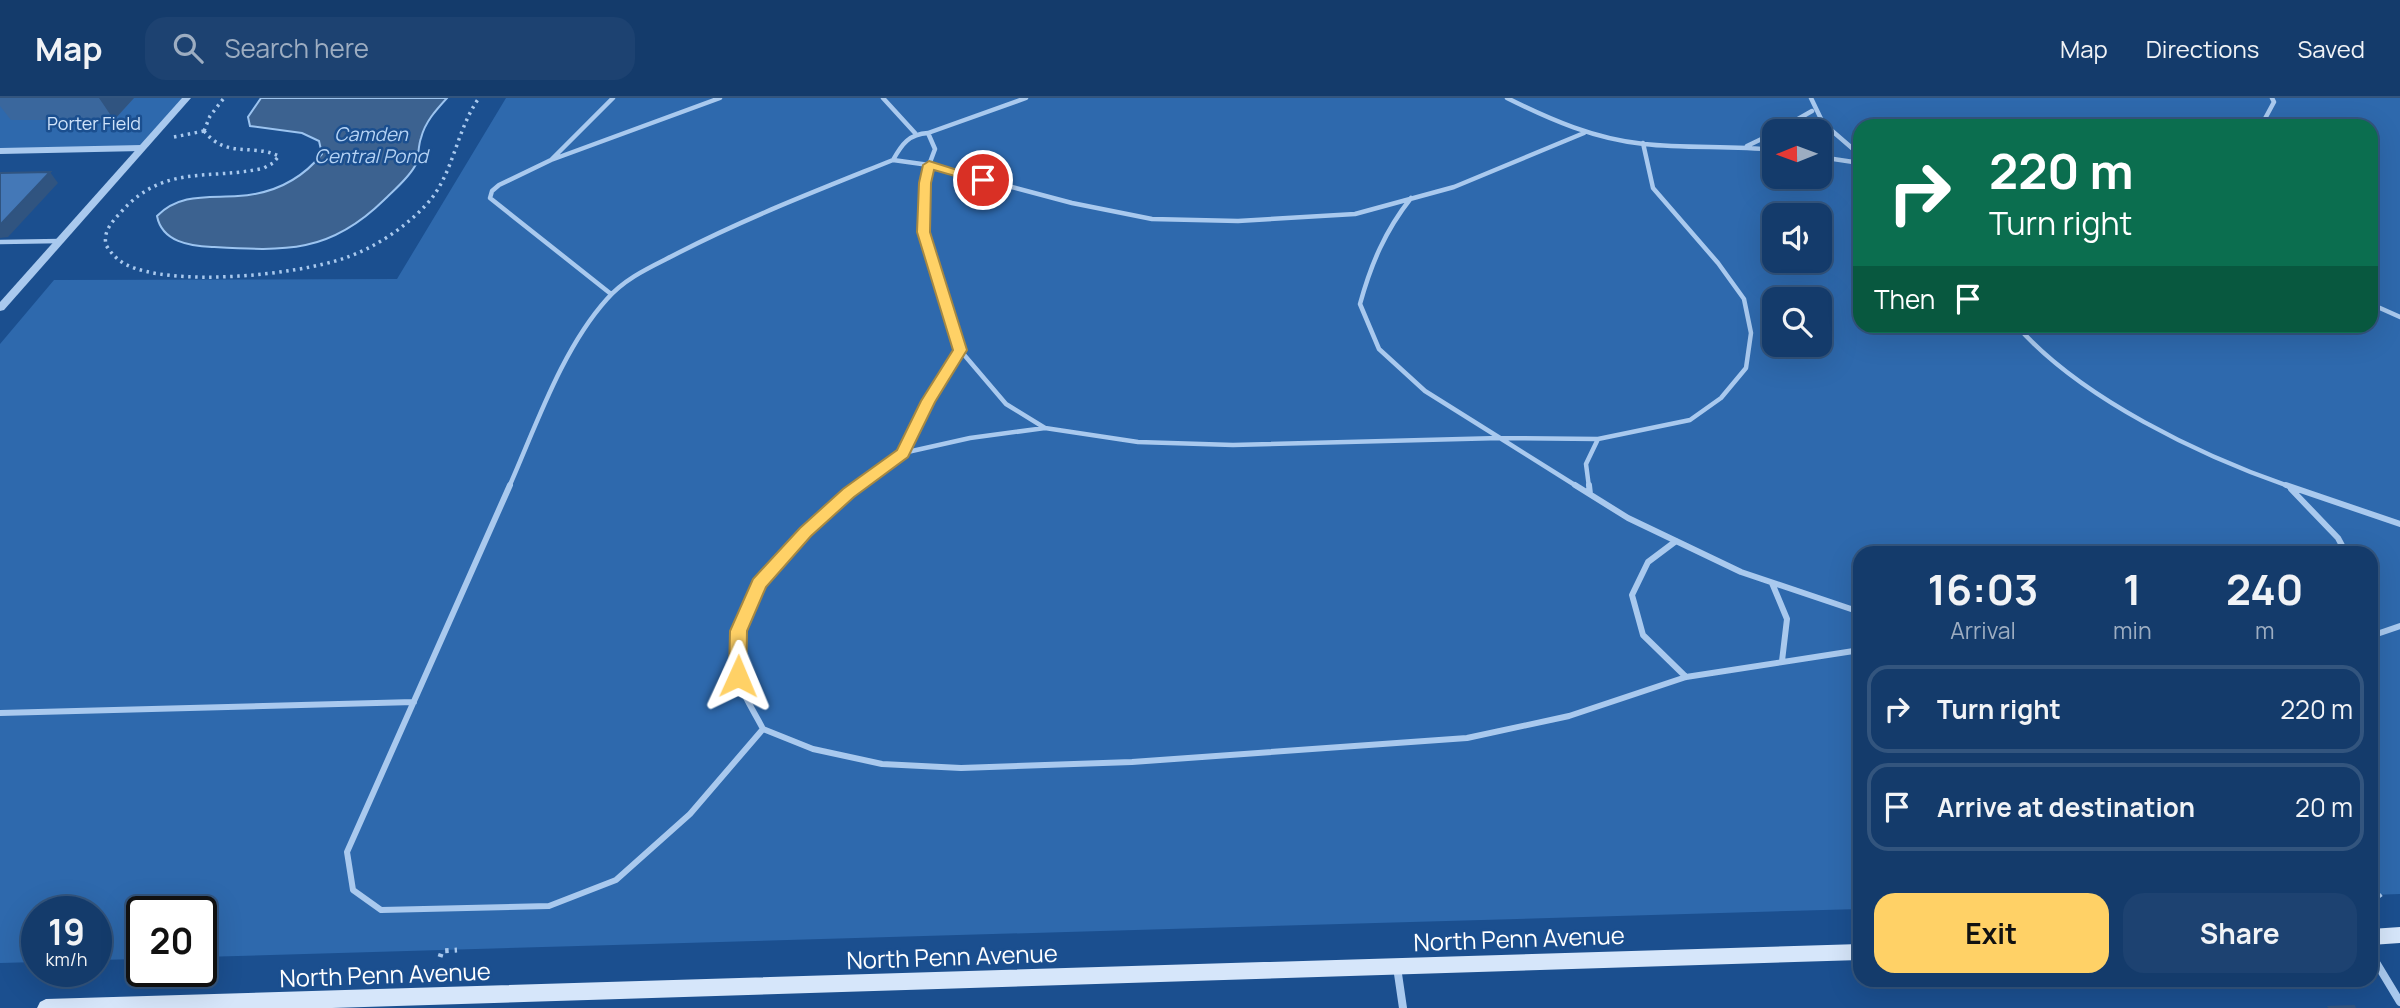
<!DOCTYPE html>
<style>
body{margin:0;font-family:Manrope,sans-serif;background:#1d4271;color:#f1f3f6;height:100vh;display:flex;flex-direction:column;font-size:26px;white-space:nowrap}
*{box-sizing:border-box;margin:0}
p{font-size:23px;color:#9dadc1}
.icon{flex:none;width:38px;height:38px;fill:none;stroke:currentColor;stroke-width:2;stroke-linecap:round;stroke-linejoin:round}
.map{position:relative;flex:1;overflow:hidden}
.sheet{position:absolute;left:1853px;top:448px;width:525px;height:441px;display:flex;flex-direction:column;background:#143b6b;border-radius:21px;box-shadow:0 7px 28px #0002,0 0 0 2px #33557e}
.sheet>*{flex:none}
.hud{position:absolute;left:1853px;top:21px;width:525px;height:214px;border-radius:21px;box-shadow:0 7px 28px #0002,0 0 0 2px #33557e;background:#0b6e4f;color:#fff;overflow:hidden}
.needle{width:46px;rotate:269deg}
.controls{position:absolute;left:1762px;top:21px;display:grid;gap:14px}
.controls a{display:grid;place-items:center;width:70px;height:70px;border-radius:14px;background:#143b6b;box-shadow:0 7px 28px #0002,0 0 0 2px #33557e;font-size:35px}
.speed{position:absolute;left:21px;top:798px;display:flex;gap:14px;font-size:35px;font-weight:700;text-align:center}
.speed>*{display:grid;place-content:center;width:91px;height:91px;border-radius:50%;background:#143b6b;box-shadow:0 7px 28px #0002,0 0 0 2px #33557e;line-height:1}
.speed small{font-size:18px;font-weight:400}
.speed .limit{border:4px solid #111;border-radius:10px;background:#fff;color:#111}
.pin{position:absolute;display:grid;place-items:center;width:60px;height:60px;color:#fff;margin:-30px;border:4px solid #fff;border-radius:50%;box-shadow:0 2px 7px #0007}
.me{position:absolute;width:77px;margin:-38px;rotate:1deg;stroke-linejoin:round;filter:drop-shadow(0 0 5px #0008)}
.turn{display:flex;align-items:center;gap:24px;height:147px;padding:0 21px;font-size:32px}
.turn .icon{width:91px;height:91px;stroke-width:2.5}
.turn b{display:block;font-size:49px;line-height:60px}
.then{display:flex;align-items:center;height:66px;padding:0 21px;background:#0003;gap:14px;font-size:26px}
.eta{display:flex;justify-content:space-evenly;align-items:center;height:119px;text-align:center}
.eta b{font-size:42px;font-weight:700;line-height:49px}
.cta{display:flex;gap:14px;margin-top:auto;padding:14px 21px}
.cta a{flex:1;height:80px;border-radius:21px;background:#ffd166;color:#111;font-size:28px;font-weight:700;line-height:80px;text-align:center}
.cta a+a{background:#1d4271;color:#f1f3f6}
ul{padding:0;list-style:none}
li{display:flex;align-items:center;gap:21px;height:88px;margin:0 14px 10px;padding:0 7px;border:4px solid #33557e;border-radius:21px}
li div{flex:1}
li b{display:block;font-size:26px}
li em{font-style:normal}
header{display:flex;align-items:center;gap:42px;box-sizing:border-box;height:98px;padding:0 35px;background:#143b6b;border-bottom:2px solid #33557e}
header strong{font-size:33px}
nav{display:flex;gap:38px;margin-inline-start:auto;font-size:24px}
.search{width:490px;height:63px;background:#1d4271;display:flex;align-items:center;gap:18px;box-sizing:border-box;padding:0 24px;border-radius:21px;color:#9dadc1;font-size:26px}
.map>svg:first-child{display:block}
.green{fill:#2e69ad;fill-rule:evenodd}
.water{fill:#3c6290;stroke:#9cc4f0;stroke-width:2}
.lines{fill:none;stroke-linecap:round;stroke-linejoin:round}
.path-far1{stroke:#a9c9ee;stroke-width:3.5;stroke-dasharray:2.5 4.5;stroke-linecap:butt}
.path{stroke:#a9c9ee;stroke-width:5;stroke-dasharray:3.5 6;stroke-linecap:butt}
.service-far1{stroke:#a9c9ee;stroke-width:4.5}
.service{stroke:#a9c9ee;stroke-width:6}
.minor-far1{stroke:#a9c9ee;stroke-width:6}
.minor{stroke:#a9c9ee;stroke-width:8}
.tertiary{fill:#a9c9ee;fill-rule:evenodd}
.secondary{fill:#d6e6fa;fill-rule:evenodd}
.wall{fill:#3a679d}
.shaded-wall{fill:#305480}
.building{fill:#4478b7;stroke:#305480;stroke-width:2}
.route{fill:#ffd166;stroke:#a68842;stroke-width:2}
.labels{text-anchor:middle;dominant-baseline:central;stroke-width:5;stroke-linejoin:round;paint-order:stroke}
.far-park-label{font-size:18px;fill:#cfe3fa;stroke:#1b4f8f}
.far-water-label{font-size:19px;font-style:italic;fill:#b5d3f5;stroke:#1b4f8f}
.near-street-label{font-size:24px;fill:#fff;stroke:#1b4f8f}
</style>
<header>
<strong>Map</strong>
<div class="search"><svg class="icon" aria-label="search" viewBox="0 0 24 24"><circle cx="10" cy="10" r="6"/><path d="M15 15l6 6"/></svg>Search here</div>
<nav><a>Map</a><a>Directions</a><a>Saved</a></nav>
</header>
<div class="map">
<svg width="2400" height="910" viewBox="0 0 2400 910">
<rect width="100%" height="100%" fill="#1b4f8f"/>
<path class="green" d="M0 0H187L142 50H0Z
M506 0H2400V796L2371 797V455H1860V811L201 859V814H142V861L96 862V814H37V864L0 865V246L54 182 397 181ZM1860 28H2371V228H1860ZM1774 33H1820V79H1774ZM1774 117H1820V163H1774ZM1774 201H1820V247H1774Z"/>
<path class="water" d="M261 0H447C436 12 425 24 421 40 418 48 419 58 416 66 410 79 394 92 384 102 329 156 285 153 212 149 190 148 162 144 157 118 180 95 208 100 238 98 272 96 301 82 322 56L319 43 302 35 250 28 248 19Z"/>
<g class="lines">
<path class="path-far1" d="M204 33C227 61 250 45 279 58L273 65 264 70C209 83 165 65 121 114 112 124 103 133 106 147 111 155 116 161 125 166 171 190 296 177 345 160 374 150 403 131 425 108 454 78 455 34 479 0
M204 33 210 18 224 0
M174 39 204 33"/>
<path class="path" d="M2371 793H2376L2381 800
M440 859 442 853 457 852"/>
<path class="service-far1" d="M613 0 551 62 720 0
M883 0 915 35
M1507 0C1551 22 1595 41 1644 46 1688 51 1731 47 1774 52
M1811 0 1823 25 1860 57
M2261 28 2274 4 2272 0
M1777 33 1812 13
M1747 48 1774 35
M1820 59 1860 65
M551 62 499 87 492 93 490 100 611 196
M893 62 929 67 935 51 928 35 1026 0
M1411 100C1385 133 1371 166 1360 206L1379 251 1425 293 1500 340 1598 341 1690 322 1721 300 1746 270 1751 235 1744 201 1718 165 1653 90 1643 45
M0 144 60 143
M2371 206 2400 219
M2017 228C2080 300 2201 358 2291 389
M903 355 970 340 1045 330
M509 389C536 328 562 251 607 201 626 179 653 168 678 155 748 119 821 91 893 62 902 46 909 36 928 35
M857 389 903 355 928 303 960 252
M1578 389 1500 340 1233 347 1138 344 1045 330 1006 306 960 252 923 134 925 85 929 67 1072 105 1152 121 1238 123 1355 116 1454 89 1584 35
M1589 389 1586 366 1598 341"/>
<path class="service" d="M510 387 347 754 353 792 381 812 549 808 616 782 690 716 763 631
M860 387C805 428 723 502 738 577 741 595 755 615 763 631L813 651 882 666 961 670 1132 664 1467 640 1569 618 1686 579 1860 552
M1575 387 1628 420 1741 474 1860 514
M1589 387 1590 396
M2286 387 2400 426
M2291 391 2338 440 2346 455
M1676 443 1648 464 1632 497 1643 537 1686 579
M1772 485 1787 521 1782 563
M2371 509 2375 537
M2371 538 2400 528
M0 615 414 604"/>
<path class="minor-far1" d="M0 53 142 50"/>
<path class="minor" d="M2371 856 2400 904
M1397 869 1403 910"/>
<path class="tertiary" d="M182 0H191L4 212 0 213V204Z"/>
<path class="secondary" d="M2400 829V845L2371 847V831Z
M1860 846V862L332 910H37L40 904 46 901Z"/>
</g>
<path class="wall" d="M0 0H134L114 22H11L0 8Z"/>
<path class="shaded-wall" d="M99 0H134L114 22Z
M50 74 58 85 8 139 0 140V127Z"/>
<path class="building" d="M50 74 0 127V75Z
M2354 908 2355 910H2330L2329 909Z"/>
<path class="route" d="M929 63 989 82 983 86 934 72 931 85 930 134 967 252 935 304 908 359 854 399 811 438 766 489 747 533 746 578 744 583H732L729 578 730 533 753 481 800 430 843 391 897 352 921 303 953 252 917 134 919 85 923 67Z"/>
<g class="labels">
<g class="far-park-label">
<text x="94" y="25">Porter Field</text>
</g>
<g class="far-water-label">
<text x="371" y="36">Camden<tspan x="371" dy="22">Central Pond</tspan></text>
</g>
<g class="near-street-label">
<text transform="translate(1519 840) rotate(-2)">North Penn Avenue</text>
<text transform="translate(952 858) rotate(-2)">North Penn Avenue</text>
<text transform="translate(385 876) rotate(-2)">North Penn Avenue</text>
</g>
</g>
</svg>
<div class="controls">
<a><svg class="needle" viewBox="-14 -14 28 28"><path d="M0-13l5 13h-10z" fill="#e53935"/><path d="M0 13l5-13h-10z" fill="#9dadc1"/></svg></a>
<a><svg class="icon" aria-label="sound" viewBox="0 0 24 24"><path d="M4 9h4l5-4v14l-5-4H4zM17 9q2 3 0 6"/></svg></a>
<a><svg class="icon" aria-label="search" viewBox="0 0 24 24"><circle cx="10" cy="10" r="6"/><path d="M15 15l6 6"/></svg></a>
</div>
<div class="speed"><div>19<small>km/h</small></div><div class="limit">20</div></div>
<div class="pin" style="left:983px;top:82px;background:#d93025"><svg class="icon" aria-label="arrive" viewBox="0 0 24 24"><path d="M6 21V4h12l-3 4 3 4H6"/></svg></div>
<svg class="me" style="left:738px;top:578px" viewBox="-20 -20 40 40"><path d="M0-17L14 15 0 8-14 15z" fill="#ffd166" stroke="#fff" stroke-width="4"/></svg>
<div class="hud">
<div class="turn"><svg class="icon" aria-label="right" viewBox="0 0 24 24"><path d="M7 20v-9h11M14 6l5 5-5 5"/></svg><div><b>220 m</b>Turn right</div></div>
<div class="then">Then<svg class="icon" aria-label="arrive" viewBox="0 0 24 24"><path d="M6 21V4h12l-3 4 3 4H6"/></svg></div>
</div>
<section class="sheet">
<div class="eta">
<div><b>16:03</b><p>Arrival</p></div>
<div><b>1</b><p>min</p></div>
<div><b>240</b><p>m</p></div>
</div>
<ul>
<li><svg class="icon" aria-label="right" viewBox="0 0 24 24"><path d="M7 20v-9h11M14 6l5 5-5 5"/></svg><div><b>Turn right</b></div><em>220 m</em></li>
<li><svg class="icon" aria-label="arrive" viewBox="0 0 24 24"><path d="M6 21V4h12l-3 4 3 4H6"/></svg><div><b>Arrive at destination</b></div><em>20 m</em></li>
</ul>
<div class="cta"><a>Exit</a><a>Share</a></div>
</section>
</div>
